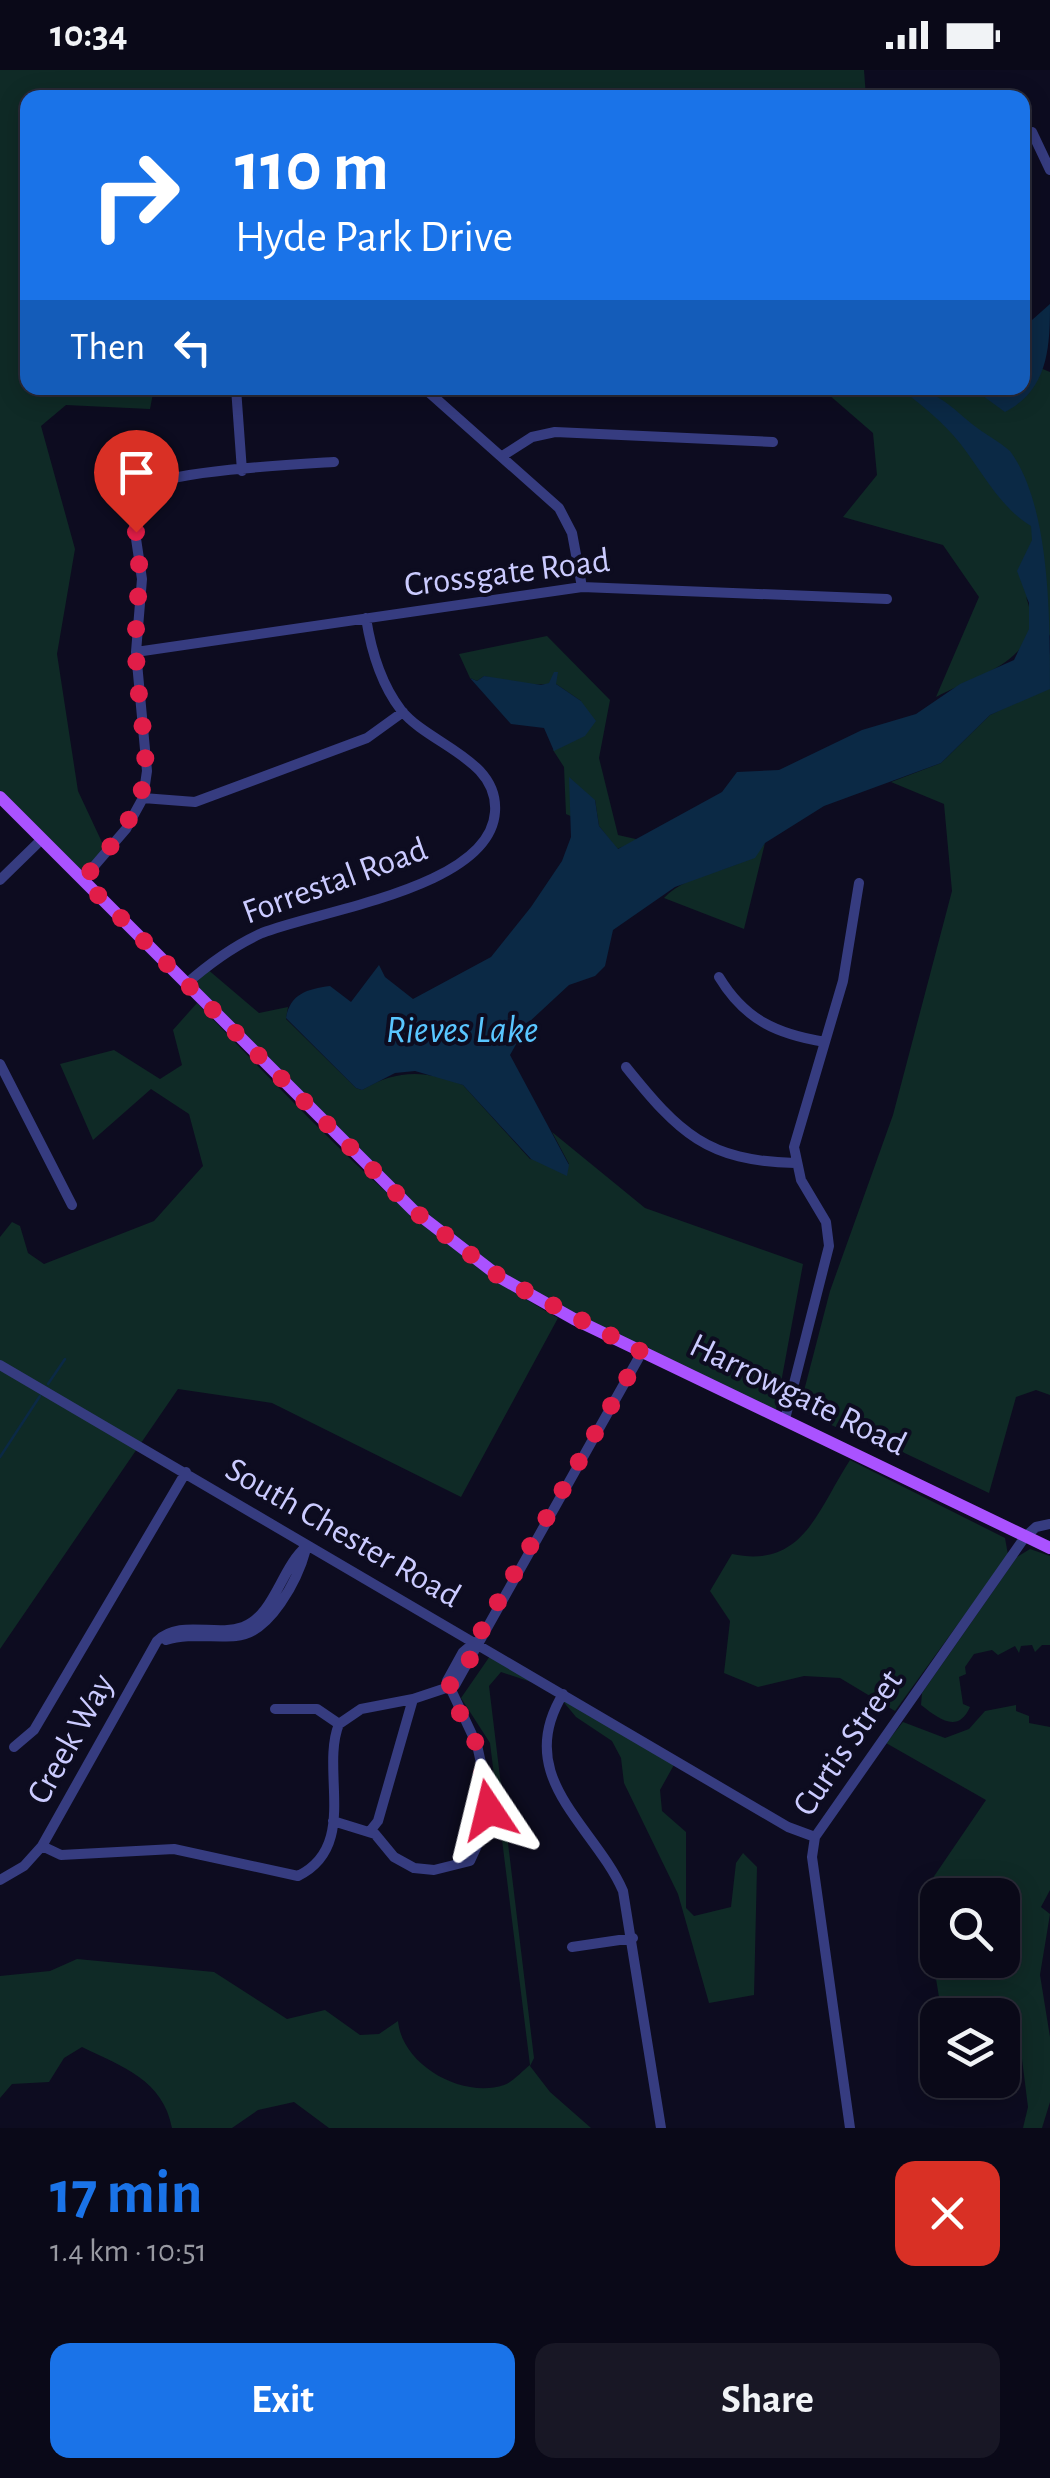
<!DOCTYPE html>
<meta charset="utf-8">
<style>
body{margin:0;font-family:"Alegreya Sans",sans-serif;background:#181725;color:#f1f3f6;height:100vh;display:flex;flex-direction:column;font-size:38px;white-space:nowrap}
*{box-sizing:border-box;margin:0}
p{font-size:32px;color:#999aa2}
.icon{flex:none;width:55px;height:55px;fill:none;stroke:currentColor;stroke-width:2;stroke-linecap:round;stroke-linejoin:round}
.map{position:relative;height:2058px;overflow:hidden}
.details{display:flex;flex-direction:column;background:#0a0918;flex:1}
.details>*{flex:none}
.guide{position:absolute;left:20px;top:20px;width:1010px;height:305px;border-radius:20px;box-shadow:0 5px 25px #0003,0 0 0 2px #2a2a37;background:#1a73e8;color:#fff;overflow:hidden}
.controls{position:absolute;left:920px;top:1808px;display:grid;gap:20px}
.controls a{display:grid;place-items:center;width:100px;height:100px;border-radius:20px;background:#0a0918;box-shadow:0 5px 25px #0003,0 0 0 2px #2a2a37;font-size:50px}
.pin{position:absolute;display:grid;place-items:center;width:85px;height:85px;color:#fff;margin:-102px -42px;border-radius:50% 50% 50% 0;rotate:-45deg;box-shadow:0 0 10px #0007}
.pin .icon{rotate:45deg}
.me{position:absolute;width:110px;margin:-55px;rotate:350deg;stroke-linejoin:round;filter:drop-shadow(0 0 8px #0008)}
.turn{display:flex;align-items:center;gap:35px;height:210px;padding:0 50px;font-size:45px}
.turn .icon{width:130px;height:130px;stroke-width:2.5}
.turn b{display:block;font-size:70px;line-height:85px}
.then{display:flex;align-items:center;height:95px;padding:0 50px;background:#0003;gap:20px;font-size:38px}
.round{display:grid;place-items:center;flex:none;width:105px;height:105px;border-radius:20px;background:#181725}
.head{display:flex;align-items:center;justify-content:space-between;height:170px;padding:0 50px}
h1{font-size:60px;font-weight:600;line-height:75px;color:#1a73e8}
.action{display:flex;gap:20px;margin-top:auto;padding:20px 50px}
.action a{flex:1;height:115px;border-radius:20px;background:#1a73e8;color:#fff;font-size:40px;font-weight:600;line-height:115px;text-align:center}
.action a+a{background:#181725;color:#f1f3f6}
.status{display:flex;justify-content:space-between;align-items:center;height:70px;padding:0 50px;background:#0a0918;direction:ltr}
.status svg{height:28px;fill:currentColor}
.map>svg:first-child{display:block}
.green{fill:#0f2a26;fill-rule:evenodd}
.water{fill:#0b2945}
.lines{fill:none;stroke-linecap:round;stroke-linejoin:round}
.stream{stroke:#0b2945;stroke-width:2.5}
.minor{stroke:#363c80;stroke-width:10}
.major{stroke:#aa52ff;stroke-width:12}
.route{stroke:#e11d48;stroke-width:18;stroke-dasharray:0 32.4}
.labels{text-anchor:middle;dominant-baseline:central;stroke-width:8;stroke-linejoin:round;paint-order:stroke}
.street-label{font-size:35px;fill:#cbcbff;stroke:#0d0c20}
.water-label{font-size:38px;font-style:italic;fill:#59c6ff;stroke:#0d0c20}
</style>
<div class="status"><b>10:34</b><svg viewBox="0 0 49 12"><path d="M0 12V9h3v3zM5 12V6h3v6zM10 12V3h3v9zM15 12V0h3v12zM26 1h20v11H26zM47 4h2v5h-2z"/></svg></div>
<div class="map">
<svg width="1050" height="2058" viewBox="0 0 1050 2058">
<rect width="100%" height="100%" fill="#0d0c20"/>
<path class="green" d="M0 0H864L866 27 28 28V318H154L150 339 66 335 41 356 75 479 57 584 78 721 107 783 83 809 0 727Z
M1023 291 1050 302V566L1026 527C1050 589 977 605 936 627L979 527 943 475 843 447 877 405 873 363 828 324 827 318H1022Z
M547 566 610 630 599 688 618 765 640 770 617 779 599 756 595 730 575 748 566 744 564 697 553 680 581 631 556 614 523 615 484 606 477 611 470 608 459 584Z
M1050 582V1325L1036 1320 1016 1327 989 1423 856 1360 840 1359 799 1340 830 1221 893 1045 952 821 944 734 891 712 941 693 990 645 1038 622Z
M765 773 744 859 664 828C691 799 742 805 765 773Z
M206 898 259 943 288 937 286 949 356 1018 362 1020C397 999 426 1000 463 1015L530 1089 569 1094 552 1062 645 1138 803 1194 775 1345 574 1249 456 1175 186 914Z
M197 933C308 1047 418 1170 558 1248L461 1427 272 1333 178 1319 0 1579V1167L12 1152 20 1156 28 1183 44 1194 154 1151 203 1096 189 1044 151 1019 93 1070 60 994 114 980 160 1009 182 995 173 960Z
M850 1390 1005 1468 1008 1485 895 1641 840 1608 804 1606 758 1617 724 1603 730 1551 710 1521 732 1484C803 1499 817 1441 850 1390Z
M1030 1479 1050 1486V1575H1042L1035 1582 1032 1575 1021 1576 1019 1583 1015 1576 998 1585 992 1580 974 1584 965 1597 966 1604 959 1607 963 1634 970 1637C958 1664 939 1649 921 1635L922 1623 1017 1487Z
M490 1586 540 1615 501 1602 489 1616 534 1988 530 1996 550 2022 591 2058H329L294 2032 258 2040 232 2058H172C163 2010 123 1997 82 1977L64 1988 49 2012 12 2014 0 2028V1906L50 1901 77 1889 214 1902 287 1949 325 1940 360 1965 379 1964 398 1951C402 1995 462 2029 504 2015 513 2012 522 2001 530 1995L490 1673 461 1628Z
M557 1624 675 1693 660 1720 662 1741 686 1762V1838L694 1846 731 1837 736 1793 743 1783 757 1797 754 1925 709 1933 678 1824 624 1713 621 1688 612 1671 576 1647Z
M1016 1635V1641L1029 1646V1653L1050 1657V1820L1041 1837 1050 1844 1040 1905 1050 1967V2032L1042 2058H1023L1028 2037 1017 1949 997 1931 940 1933 922 1824 986 1730 886 1673 903 1652 945 1668 969 1659 985 1641ZM938 1825H1002V1890H938Z"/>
<path class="water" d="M1050 234C1050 278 1048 320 1005 342L972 318H1022L1023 258Z
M899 318C933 317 947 333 972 354 984 364 999 371 1010 381 1050 435 1050 546 1050 619L990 645 941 693 824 736 765 773 755 788 675 817 613 860 605 896 595 906 569 915 528 953 510 985 569 1095 567 1106 531 1089 463 1015 415 1001 395 1003 362 1020 356 1018 286 948C290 924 307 919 330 916L351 932 379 895 385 907 413 929 491 887 531 837 562 791 571 767 569 707 595 730 599 756 618 779 722 722 737 702 779 700 862 660 916 644 960 614 1014 590 1029 559V533L1017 501 1032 470 1031 456C996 435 979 394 953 365 937 347 918 332 899 318Z
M554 602H558L556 614 581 631 596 651 585 666 554 681 544 658 511 654 470 608 477 611 484 606 541 615 549 613Z"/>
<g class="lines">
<path class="stream" d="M48 1314 65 1289
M0 1387 40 1326"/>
<path class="minor" d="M1032 62 1050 100
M236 318 242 401
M424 318 559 438 572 463 582 517
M504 385 532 367 555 362 773 372
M136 582 582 517 887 529
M143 728 195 732 367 668 403 642
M83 809 126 759 143 728 147 701 136 582 142 509 131 435C132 426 134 420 143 416 187 400 285 395 334 392
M0 810 42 769
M719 907C745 950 777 964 825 972
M186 914C210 893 233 876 262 863 320 840 490 818 495 742 499 689 429 675 401 640 381 614 371 580 366 548
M0 994 72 1135
M626 997C679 1063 707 1091 795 1093
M0 1295 788 1757 815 1767
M785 1349 829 1176 826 1152 801 1110 794 1077 843 911 859 813
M166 1570C188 1563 214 1568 236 1566 270 1564 298 1509 306 1479
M563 1624C512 1707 594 1755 623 1821L661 2058
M275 1639H317L339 1654
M14 1677 34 1660 186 1402
M333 1751 375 1764 394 1787 414 1798 434 1800 470 1791 487 1754 489 1729 477 1675 447 1611 463 1582 475 1572
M370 1761 378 1751 413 1629 455 1615 642 1282
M42 1776 61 1785 174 1779 298 1806C359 1776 320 1701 339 1654L361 1639 413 1629
M0 1810 24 1796 42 1776 157 1571C180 1549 215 1567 243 1557 275 1545 281 1497 307 1476
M572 1877 633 1868
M850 2058 812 1787 815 1767 1025 1467 1036 1457 1050 1454"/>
<path class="major" d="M0 727 413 1140 501 1208 574 1249 1050 1478"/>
</g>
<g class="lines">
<path class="route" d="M136 462C144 507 134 542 136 585 142 706 171 708 83 810L413 1140 501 1208 642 1282 475 1572 474 1584 447 1619 477 1675 489 1740"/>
</g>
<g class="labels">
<g class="street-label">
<text transform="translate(507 503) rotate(-7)">Crossgate Road</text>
<text transform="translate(335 811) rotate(-20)">Forrestal Road</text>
<text transform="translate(798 1325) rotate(26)">Harrowgate Road</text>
<text transform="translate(343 1463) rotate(30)">South Chester Road</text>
<text transform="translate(71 1669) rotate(-61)">Creek Way</text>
<text transform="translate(848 1673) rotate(-56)">Curtis Street</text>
</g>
<g class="water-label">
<text x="462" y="961">Rieves Lake</text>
</g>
</g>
</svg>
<div class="controls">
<a><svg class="icon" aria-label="search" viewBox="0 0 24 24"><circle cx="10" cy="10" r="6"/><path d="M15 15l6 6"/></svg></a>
<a><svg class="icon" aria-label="layers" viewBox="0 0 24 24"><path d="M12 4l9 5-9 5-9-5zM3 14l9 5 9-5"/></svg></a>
</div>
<div class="pin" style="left:136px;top:462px;background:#d93025"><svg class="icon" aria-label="arrive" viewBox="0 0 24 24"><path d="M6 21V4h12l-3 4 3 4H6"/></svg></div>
<svg class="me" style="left:489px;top:1740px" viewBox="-20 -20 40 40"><path d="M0-17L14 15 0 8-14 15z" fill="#e11d48" stroke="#fff" stroke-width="4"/></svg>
<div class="guide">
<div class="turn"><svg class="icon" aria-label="right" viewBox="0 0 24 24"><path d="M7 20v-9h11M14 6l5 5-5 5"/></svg><div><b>110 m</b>Hyde Park Drive</div></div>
<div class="then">Then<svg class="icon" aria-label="left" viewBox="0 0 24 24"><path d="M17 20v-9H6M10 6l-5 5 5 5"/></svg></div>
</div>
</div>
<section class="details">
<div class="head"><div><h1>17 min</h1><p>1.4 km · 10:51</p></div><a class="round" style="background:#d93025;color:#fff"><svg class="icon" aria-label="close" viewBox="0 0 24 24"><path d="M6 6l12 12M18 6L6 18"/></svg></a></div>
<div class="action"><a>Exit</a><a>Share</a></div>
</section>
